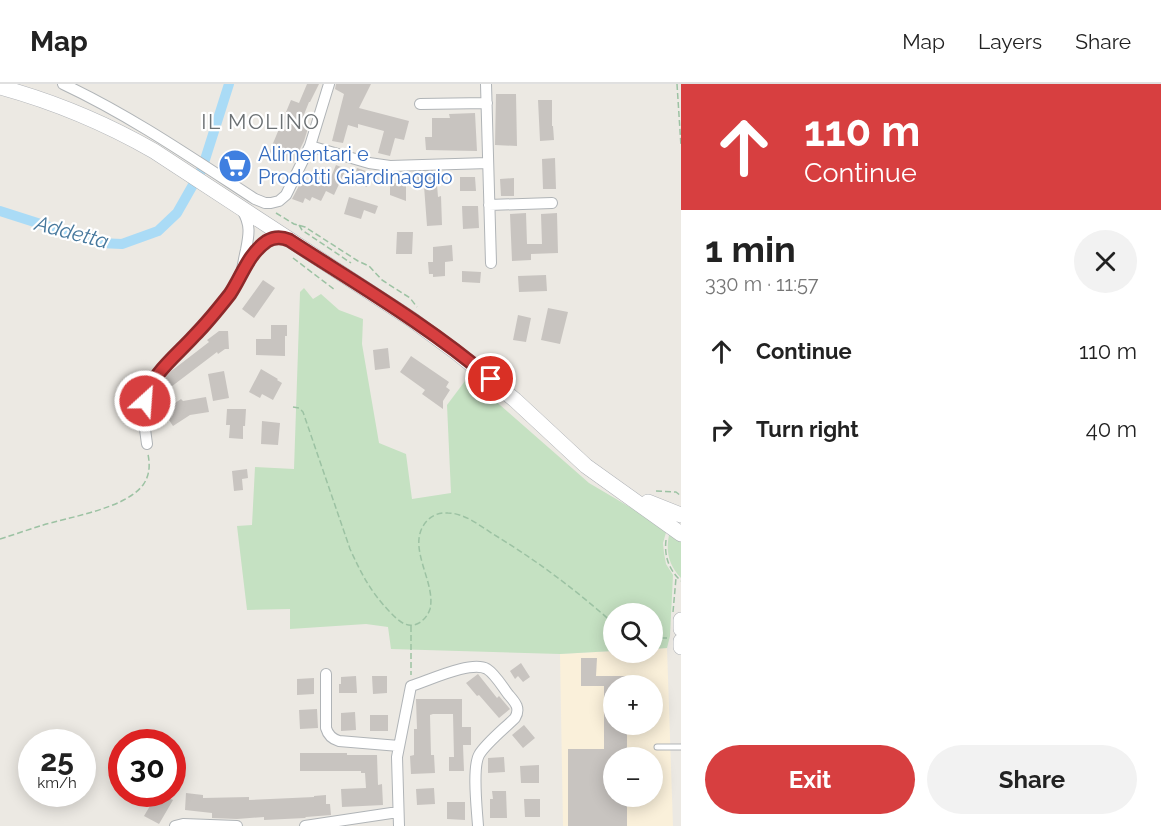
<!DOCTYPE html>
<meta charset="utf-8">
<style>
body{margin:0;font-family:Raleway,sans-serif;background:#f2f2f2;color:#222;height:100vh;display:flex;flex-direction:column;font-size:22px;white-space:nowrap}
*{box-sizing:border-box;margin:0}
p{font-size:20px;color:#767676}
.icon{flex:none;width:33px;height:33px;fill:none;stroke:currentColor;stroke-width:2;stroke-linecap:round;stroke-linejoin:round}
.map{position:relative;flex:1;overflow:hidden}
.drawer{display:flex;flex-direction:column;background:#fff;width:480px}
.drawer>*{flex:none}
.guide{background:#d73f40;color:#fff;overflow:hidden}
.tools{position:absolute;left:603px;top:519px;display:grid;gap:12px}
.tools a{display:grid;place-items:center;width:60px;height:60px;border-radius:50%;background:#fff;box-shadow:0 3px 15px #0003;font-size:30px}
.speed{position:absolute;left:18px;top:645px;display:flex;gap:12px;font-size:30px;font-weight:700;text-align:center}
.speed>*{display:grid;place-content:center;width:78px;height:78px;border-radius:50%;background:#fff;box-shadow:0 3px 15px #0003;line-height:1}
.speed small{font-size:15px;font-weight:400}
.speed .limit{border:9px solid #d22;background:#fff;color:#111}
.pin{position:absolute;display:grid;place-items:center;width:51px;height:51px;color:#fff;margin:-26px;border:3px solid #fff;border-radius:50%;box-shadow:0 2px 6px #0007}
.me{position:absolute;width:66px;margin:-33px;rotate:26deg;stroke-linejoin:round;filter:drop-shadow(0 0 4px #0008)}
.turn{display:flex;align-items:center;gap:21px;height:126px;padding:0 24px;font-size:27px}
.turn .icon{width:78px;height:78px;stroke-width:2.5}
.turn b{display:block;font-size:42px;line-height:51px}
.round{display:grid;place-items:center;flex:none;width:63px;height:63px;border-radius:32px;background:#f2f2f2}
.headline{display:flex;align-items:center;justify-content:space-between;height:102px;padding:0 24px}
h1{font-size:36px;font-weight:700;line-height:45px}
.action{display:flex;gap:12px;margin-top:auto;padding:12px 24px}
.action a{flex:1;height:69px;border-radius:36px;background:#d73f40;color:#fff;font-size:24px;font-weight:700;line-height:69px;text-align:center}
.action a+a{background:#f2f2f2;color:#222}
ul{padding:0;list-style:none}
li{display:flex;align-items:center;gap:18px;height:78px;padding:0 24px}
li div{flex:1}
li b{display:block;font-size:22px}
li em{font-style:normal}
header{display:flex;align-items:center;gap:36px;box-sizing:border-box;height:84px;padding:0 30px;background:#fff;border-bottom:2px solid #e0e0e0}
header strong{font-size:28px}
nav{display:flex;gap:33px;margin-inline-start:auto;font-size:21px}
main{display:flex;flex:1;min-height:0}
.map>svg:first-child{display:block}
.commercial{fill:#faf0da;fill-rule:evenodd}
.green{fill:#c5e1c2}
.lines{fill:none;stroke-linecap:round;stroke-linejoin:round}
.canal{stroke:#aadbf6;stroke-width:10}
.building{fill:#c8c4c0}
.lane-casing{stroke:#b0b4b7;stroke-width:7}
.street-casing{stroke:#b0b4b7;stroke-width:12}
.secondary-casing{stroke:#b0b3b7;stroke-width:16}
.path{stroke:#9cc2a3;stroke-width:1.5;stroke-dasharray:6 3;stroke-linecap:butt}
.lane{stroke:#fff;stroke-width:5}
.street{stroke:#fff;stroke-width:10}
.secondary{stroke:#fff;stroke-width:15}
.route-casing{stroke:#8c292a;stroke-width:15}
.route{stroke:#d73f40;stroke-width:10}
.labels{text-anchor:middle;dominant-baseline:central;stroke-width:4.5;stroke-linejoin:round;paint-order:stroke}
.shop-label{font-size:20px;fill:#366cbe;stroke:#fff;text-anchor:start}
.neighbourhood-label{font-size:21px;letter-spacing:1.5px;fill:#6c7174;stroke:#fff}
.water-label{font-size:21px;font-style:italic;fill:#46789d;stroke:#fff}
</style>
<header>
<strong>Map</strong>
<nav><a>Map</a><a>Layers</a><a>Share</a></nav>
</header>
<main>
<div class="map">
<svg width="681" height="742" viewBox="0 0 681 742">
<rect width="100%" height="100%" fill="#ece9e3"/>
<path class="commercial" d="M667 564 673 742H563L560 570 613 567 614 568H652L653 565ZM614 602H652V640H614ZM614 674H652V712H614Z"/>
<path class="green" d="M304 204 313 215 321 210 339 226 363 235 362 260 379 359 406 370 412 415 451 409 447 321 468 293 589 399 667 445 663 459 664 469 666 480 673 491 670 552 667 564 653 565 652 530H614L613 567 560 570 391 565 388 543 366 540 290 545V525L247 526 237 442 252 441 255 383 294 385 300 208Z
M670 447 681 458V494C668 480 665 466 670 447Z"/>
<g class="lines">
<path class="canal" d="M0 127 100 159 122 160 158 147 177 129 202 85 229 0"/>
</g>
<path class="building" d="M307 0H319L310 18H309L301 38 309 41 304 57 293 79 269 69 291 16 299 19Z
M336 0H371L359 24 409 37 404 56 395 54 390 72 378 69 384 47 358 40V44L348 41 343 59 332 57 344 10 335 5Z
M496 10H516L517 62 495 61Z
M538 16H552V42H553L554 56 540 57Z
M475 29 477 67 426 66 425 53H432V34H450L449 30Z
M555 74 556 105H543L542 75Z
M336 81 346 85 334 111 326 107 321 117 312 113 310 117 305 114 303 119 292 115 302 96 315 102 322 88 331 93Z
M357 84 372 89 367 103 353 98Z
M436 88 438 113 441 112 442 141 427 142 424 102 418 103 417 89Z
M460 93H475L476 107H460Z
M514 94V112H501L500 95Z
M390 99H406V117L390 111Z
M349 113 378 122 375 130 364 126 361 135 344 130Z
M462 122H478L479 144 463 145Z
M526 129 527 160H542L541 130 557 129 558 169 531 170V176L512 177 510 130Z
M397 148H413L412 170H396Z
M452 161 453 177 445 178V192L433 193V190H429L428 178H433V163Z
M462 187 481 188 480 199 462 198Z
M546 191 547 207 519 208 518 192Z
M263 196 275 204 254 234 242 225Z
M548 224 568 228 560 260 541 256Z
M518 231 531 234 526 258 513 256Z
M271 241H287V252H285V272L256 271V255H271Z
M219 247H228L229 265H225L218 270 217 268 163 309 161 316 153 314 159 301 170 288 209 258 207 256Z
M388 264 390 284 375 286 373 266Z
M411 272 449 298 446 303 450 306 443 317V325L422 310 425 306 400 288Z
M261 285 278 295 277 296 282 299 273 316 262 310 260 314 249 308Z
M224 287 229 314 213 317 208 290Z
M206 313 209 328 190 331 173 342 163 327 181 315 183 317Z
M227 325H246L245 342H243V355L229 354 230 341H226Z
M262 337 280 339 278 361 261 360Z
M247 385 248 394 242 395 243 406 234 407 232 387Z
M581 574H597L596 592H627V602H614V640H627V674H614V712H627V742H568V665H604V602H581Z
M521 579 530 593 523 598 518 592 515 595 510 587Z
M478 590 497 614 499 612 510 625 499 634 479 611 477 612 466 599Z
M356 592 357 609H339V600H341V593Z
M372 592H387V609L373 610Z
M314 594V610L297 611V595Z
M416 615H462V643H471V661H463L464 687H449V673H454L453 630H433L430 631 431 671H434L435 689 411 690 410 672 414 671V645H417Z
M317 625 318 644 300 645 299 626Z
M355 628 356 646 341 647V629Z
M370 631H388V647H370Z
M524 641 535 654 523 664 512 651Z
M300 669H347V671H377L378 701 382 700 383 721 342 723 341 705 366 704 365 689H361V687H300Z
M504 673 505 688 488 689V674Z
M539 681V699H521L520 682Z
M434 704 435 720 417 721 416 705Z
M492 707H506L507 734H490V715H493Z
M186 709 203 711V714L249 713V716L314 713V712L326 711V720H330L331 731 306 733 305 734 264 736V733L237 735 212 734V729L185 726Z
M157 710H161L173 716 159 740 144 732Z
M524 715H540V733H525Z
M447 718H465V736L447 735Z"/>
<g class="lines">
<g class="lane-casing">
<path id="lane" d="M657 663H681"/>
</g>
<g class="street-casing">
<path id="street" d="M63 0C131 32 192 74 255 115L265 119H271L279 117 286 111 310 62 329 0
M486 0 491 179
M420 20 487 19
M310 62 369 79 390 82 488 79
M489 121 552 119
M245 183C256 167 264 152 286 155
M147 360C145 344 141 325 147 309 153 292 169 278 181 266 199 247 233 213 241 189 243 182 244 174 246 166 249 151 251 140 242 126
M326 590V644C328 651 332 655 339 657L399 662
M175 742 183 740 237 742
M305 742 398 728
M399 742 397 673 411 602C428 597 471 576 487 585 495 590 502 602 508 610 515 618 521 624 515 634 505 644 485 660 479 671 472 684 477 726 478 742"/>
</g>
<g class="secondary-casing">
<path id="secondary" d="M0 3C55 18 105 39 154 67L411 235 456 268 515 316 586 382 681 450
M648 418 681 431
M681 536V545
M681 557V563"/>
</g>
<path class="path" d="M677 0 681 62
M276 129 294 140 305 143 358 177 369 182 382 196 410 214 417 223
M299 141 302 146 351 179
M293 174 335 206
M293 323 299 324 303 328 350 465C361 489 370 507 389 527 397 535 406 546 419 539 425 535 428 531 430 525 436 500 410 468 422 444 427 434 436 428 448 429 464 429 479 441 493 450 536 476 576 506 614 540
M656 407 676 408 681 412
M0 455C13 451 27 446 40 442 68 433 125 425 143 401 150 391 150 381 148 370
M666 456C664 472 669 486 681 497
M673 528 676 494
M411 542V591
M652 554H670"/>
<use href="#lane" class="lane"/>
<use href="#street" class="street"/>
<use href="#secondary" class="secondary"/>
</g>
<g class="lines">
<g class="route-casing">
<path id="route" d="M145 317C150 291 177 271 194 252 207 239 219 224 230 210 242 192 248 170 267 157 274 153 282 153 289 156 357 200 429 242 491 295"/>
</g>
<use href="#route" class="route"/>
</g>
<defs>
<g id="supermarket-disc" transform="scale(1.725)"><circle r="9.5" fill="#3f7fe0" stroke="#fff"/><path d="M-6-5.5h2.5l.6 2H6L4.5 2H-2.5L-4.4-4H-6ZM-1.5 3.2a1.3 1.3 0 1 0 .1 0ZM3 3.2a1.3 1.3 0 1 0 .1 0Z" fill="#fff"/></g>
</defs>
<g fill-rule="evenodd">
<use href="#supermarket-disc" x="235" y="82"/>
</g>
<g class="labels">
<g class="shop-label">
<text x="258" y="70">Alimentari e<tspan x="258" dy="23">Prodotti Giardinaggio</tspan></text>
</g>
<g class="neighbourhood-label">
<text x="261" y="37">IL MOLINO</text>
</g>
<g class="water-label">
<text transform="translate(72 148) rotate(15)">Addetta</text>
</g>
</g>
</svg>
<div class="tools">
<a><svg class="icon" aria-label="search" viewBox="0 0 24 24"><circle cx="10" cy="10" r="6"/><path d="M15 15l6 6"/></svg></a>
<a>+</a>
<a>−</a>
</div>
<div class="speed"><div>25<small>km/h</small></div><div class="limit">30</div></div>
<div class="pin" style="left:491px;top:295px;background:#d93025"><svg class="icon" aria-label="arrive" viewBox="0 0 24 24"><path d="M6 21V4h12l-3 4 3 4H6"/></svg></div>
<svg class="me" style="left:145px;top:317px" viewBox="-20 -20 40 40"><circle r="17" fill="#d73f40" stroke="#fff" stroke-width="3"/><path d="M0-11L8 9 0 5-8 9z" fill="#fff"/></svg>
</div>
<section class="drawer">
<div class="guide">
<div class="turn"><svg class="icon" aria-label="ahead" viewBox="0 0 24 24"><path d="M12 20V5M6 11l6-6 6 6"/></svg><div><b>110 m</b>Continue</div></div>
</div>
<div class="headline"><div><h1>1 min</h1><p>330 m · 11:57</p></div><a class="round"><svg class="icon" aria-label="close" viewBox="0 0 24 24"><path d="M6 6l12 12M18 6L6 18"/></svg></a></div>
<ul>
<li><svg class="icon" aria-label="ahead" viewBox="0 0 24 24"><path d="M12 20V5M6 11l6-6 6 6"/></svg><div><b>Continue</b></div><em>110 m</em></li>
<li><svg class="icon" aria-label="right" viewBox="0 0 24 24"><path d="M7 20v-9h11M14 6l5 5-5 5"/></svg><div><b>Turn right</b></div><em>40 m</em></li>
</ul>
<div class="action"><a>Exit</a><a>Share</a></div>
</section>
</main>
